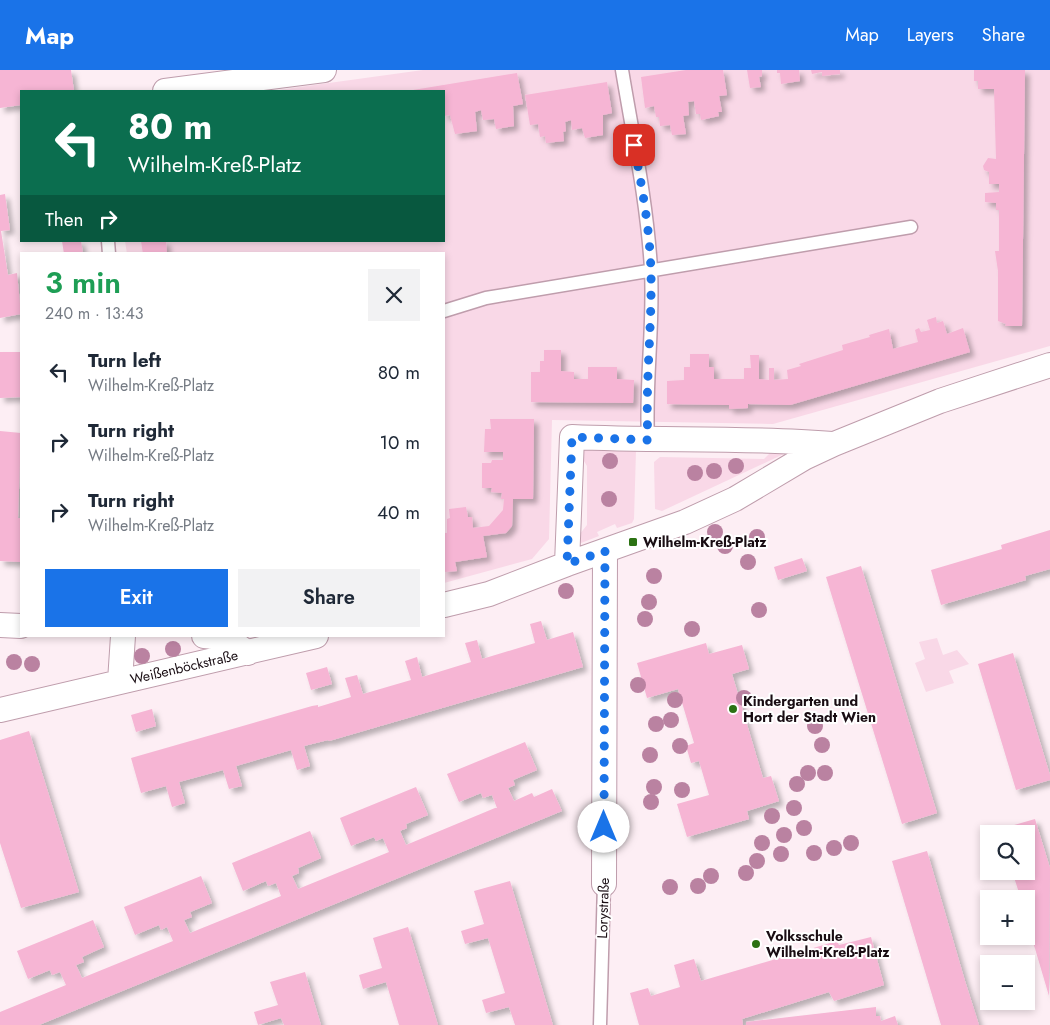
<!DOCTYPE html>
<meta charset="utf-8">
<style>
body{margin:0;font-family:Jost,sans-serif;background:#f2f2f3;color:#1f2937;height:100vh;display:flex;flex-direction:column;font-size:19px;white-space:nowrap}
*{box-sizing:border-box;margin:0}
p{font-size:16px;color:#747a83}
.icon{flex:none;width:28px;height:28px;fill:none;stroke:currentColor;stroke-width:2;stroke-linecap:round;stroke-linejoin:round}
.map{position:relative;flex:1;overflow:hidden}
.details{position:absolute;left:20px;top:182px;width:425px;height:385px;display:flex;flex-direction:column;background:#fff;border-radius:0px;box-shadow:0 2px 8px #0003}
.details>*{flex:none}
.guide{position:absolute;left:20px;top:20px;width:425px;height:152px;border-radius:0px;box-shadow:0 2px 8px #0003;background:#0b6e4f;color:#fff;overflow:hidden}
.fabs{position:absolute;left:980px;top:755px;display:grid;gap:10px}
.fabs a{display:grid;place-items:center;width:55px;height:55px;border-radius:0px;background:#fff;box-shadow:0 2px 8px #0003;font-size:25px}
.pin{position:absolute;display:grid;place-items:center;width:42px;height:42px;color:#fff;margin:-21px;border-radius:10px;box-shadow:0 2px 8px #0006}
.me{position:absolute;width:55px;margin:-28px;rotate:0deg;stroke-linejoin:round;filter:drop-shadow(0 0 4px #0008)}
.turn{display:flex;align-items:center;gap:18px;height:105px;padding:0 25px;font-size:22px}
.turn .icon{width:65px;height:65px;stroke-width:2.5}
.turn b{display:block;font-size:35px;line-height:42px}
.then{display:flex;align-items:center;height:48px;padding:0 25px;background:#0003;gap:10px;font-size:19px}
.round{display:grid;place-items:center;flex:none;width:52px;height:52px;border-radius:0px;background:#f2f2f3}
.overview{display:flex;align-items:center;justify-content:space-between;height:85px;padding:0 25px}
h1{font-size:30px;font-weight:600;line-height:38px;color:#1e9e55}
.button{display:flex;gap:10px;margin-top:auto;padding:10px 25px}
.button a{flex:1;height:58px;border-radius:0px;background:#1a73e8;color:#fff;font-size:20px;font-weight:600;line-height:58px;text-align:center}
.button a+a{background:#f2f2f3;color:#1f2937}
ul{padding:0;list-style:none}
li{display:flex;align-items:center;gap:15px;height:70px;padding:0 25px}
li div{flex:1}
li b{display:block;font-size:19px}
li em{font-style:normal}
header{display:flex;align-items:center;gap:30px;box-sizing:border-box;height:70px;padding:0 25px;background:#1a73e8;color:#fff}
header strong{font-size:24px}
nav{display:flex;gap:28px;margin-inline-start:auto;font-size:18px}
.map>svg:first-child{display:block}
.green{fill:#f9d8e7}
.building{fill:#f6b5d4;filter:url(#shadow)}
.lines{fill:none;stroke-linecap:round;stroke-linejoin:round}
.service-casing{stroke:#bf9dac;stroke-width:15}
.minor-casing{stroke:#bf9dac;stroke-width:26}
.service{stroke:#fff;stroke-width:12}
.minor{stroke:#fff;stroke-width:24}
.tree{fill:#ba82a1}
.route{stroke:#1a73e8;stroke-width:9;stroke-dasharray:0 16.2}
.poi-dot{fill:#2b7213;stroke:#fff;stroke-width:2}
.labels{text-anchor:middle;dominant-baseline:central;stroke-width:4;stroke-linejoin:round;paint-order:stroke}
.poi-label{font-size:14px;font-weight:bold;fill:#190d13;stroke:#fff;text-anchor:start}
.street-label{font-size:14px;fill:#190d13;stroke:#fff}
</style>
<header>
<strong>Map</strong>
<nav><a>Map</a><a>Layers</a><a>Share</a></nav>
</header>
<div class="map">
<svg width="1050" height="955" viewBox="0 0 1050 955">
<defs>
<filter id="shadow"><feDropShadow dx="4.5" dy="4.5" stdDeviation="2.5" flood-color="#0004"/></filter>
</defs>
<rect width="100%" height="100%" fill="#fdeef4"/>
<path class="green" d="M423 0H1050V276L773 354 552 350 549 469 532 489 444 513V184H127L125 171H444V21H271Z
M584 378 636 381 634 449 632 453 617 458 615 454 597 462 599 466 581 473 579 465 587 455V396L579 383Z
M772 381 786 383 662 441 655 439 654 392 660 387 764 389Z
M937 568 943 585 957 580 969 594 949 601 954 613 926 622 915 593 925 589 919 572Z"/>
<path class="building" d="M0 0H71L74 21H21V35L0 38Z
M686 0H723L727 25 719 26 722 42H718L719 46 701 50 700 44H696L694 31 688 32 689 45 683 46 686 64 672 65 670 55 660 56 659 47H656L654 36 645 38 641 7Z
M747 0H762V6L759 7 761 17 750 18Z
M777 0H799L800 11 781 14 780 3H777Z
M811 0H840V4L822 6V2L812 4Z
M974 0H1025L1022 256H1005L1006 254 998 251V201L995 181H999V140H996V133L985 132V123L999 122V114H989V102L984 100 983 96 988 88 996 89 994 19H978V11H974Z
M517 3 523 34 513 36 514 56 496 59 494 49 483 50 481 40 475 42 477 61 455 64 450 45 444 46V21H407Z
M607 12 612 43 603 45V65L585 68 582 58 572 60 571 50 565 52 566 61 563 62 564 71 546 73 545 66 540 67 538 54 530 55 525 25Z
M5 124 10 160 1 161 8 205 17 203 21 244 0 248V125Z
M62 171H81L83 184H64Z
M141 171H166L167 184H143Z
M936 247 937 253 943 251 947 264 963 258 970 282 790 335 748 334V338L729 339V335L667 334V311L684 310V297H690V284H709V297H714V309H744V298H751L750 285H759V309L769 310V298H774V310L788 309 787 300 801 296 799 294 843 280 842 275 870 267 869 265 889 259 893 279 918 272 915 260 919 258 921 262 930 260 927 250Z
M544 280H561V301L574 302V309H588V297H617V309L634 310 633 333 531 332V302H540V291H544Z
M0 282H21V327L0 328Z
M490 349H534L533 429H513L512 456 506 463 483 466 487 487 455 492 457 501 444 502V463H447V449L450 448 449 439 466 437 468 447H472L473 458 489 456 503 440 504 429H501L502 423 491 422 492 418H482V393H491L492 390H503V382H484L485 359H491Z
M0 361 21 363 18 448H21L20 492 0 491Z
M1050 460V499L1025 506 1026 510 941 535 931 500 1002 479 1001 475Z
M802 488 807 501 778 510 774 497Z
M861 496 937 743 902 754 826 507Z
M541 551 547 570 573 562 583 597 329 671 328 670 304 676 310 696 297 700 291 680 236 696 242 716 229 719 223 700 179 712 185 733 172 737 166 716 141 723 131 688 312 636 318 635V637L351 627 345 608 357 605 363 624 411 610 405 591 417 587 422 607 471 592 465 573 477 570 482 589 535 573 530 554Z
M706 573 709 584 742 575 749 599 732 604 763 708 771 706 779 731 747 741 749 749 687 767 677 734 709 725 699 691 691 693 686 676 694 673 678 619 647 628 637 593Z
M1013 583 1050 705V710L1016 720 978 594Z
M327 597 332 614 311 620 306 603Z
M152 639 156 656 136 662 131 645Z
M29 661 79 822 21 838 0 773V670Z
M525 672 537 700 513 710 515 715 508 718 514 731 532 723 534 727 552 719 562 741 39 955H0V942L66 915 60 902 52 905 50 900 28 909 17 881 93 850 104 877 82 887 84 892 76 895 82 908 173 871 167 857 161 860 159 855 135 865 124 837 201 806 212 833 190 842 192 847 184 850 190 863 281 826 276 813 268 816 266 811 243 821 232 793 310 761 321 788 298 798 299 803 292 806 298 819 389 782 383 768 376 771 374 767 351 776 340 748 416 717 428 745 406 754 407 758 400 761 406 775 495 738H497L492 725 483 728 481 723 459 732 447 704Z
M1035 749 1050 798 1049 926 1026 848V829H1021L1012 801H1026V764H1002L1000 759Z
M927 781 965 911 979 955H941L892 791Z
M510 811 552 952 553 955H515L509 937 486 943 483 933 482 930 505 923 488 868 465 874 461 861 484 854 474 821Z
M408 857 431 932 438 955H399L386 912 363 919 359 905 382 898 373 868Z
M871 867 884 915 834 931 829 922 742 949 743 955H639L630 923 648 918 651 926 680 917 674 895 694 889 701 911 837 871 839 875Z
M305 902 321 955H284L281 948 258 955 254 942 278 935 270 912Z
M876 937V946H880L881 951 895 946 898 955H746V952Z"/>
<g class="lines">
<g class="service-casing">
<path id="service" d="M622 0C633 66 647 132 651 199 654 256 645 313 648 370
M108 171 109 184
M444 241 486 228 911 157
M600 955 604 814"/>
</g>
<g class="minor-casing">
<path id="minor" d="M165 21 324 0
M567 494 572 367C659 371 746 367 832 374
M444 535 489 524 567 494 685 452 735 429 804 388 834 374 940 331 1050 295
M0 555 21 556
M204 566 227 568 248 583
M120 611 123 566
M0 640 316 566
M604 814 605 481"/>
</g>
<use href="#service" class="service"/>
<use href="#minor" class="minor"/>
</g>
<g class="tree">
<circle cx="610" cy="391" r="8"/>
<circle cx="736" cy="396" r="8"/>
<circle cx="714" cy="401" r="8"/>
<circle cx="695" cy="403" r="8"/>
<circle cx="609" cy="429" r="8"/>
<circle cx="715" cy="462" r="8"/>
<circle cx="757" cy="467" r="8"/>
<circle cx="725" cy="476" r="8"/>
<circle cx="748" cy="492" r="8"/>
<circle cx="654" cy="506" r="8"/>
<circle cx="566" cy="521" r="8"/>
<circle cx="649" cy="532" r="8"/>
<circle cx="759" cy="540" r="8"/>
<circle cx="645" cy="549" r="8"/>
<circle cx="692" cy="559" r="8"/>
<circle cx="173" cy="579" r="8"/>
<circle cx="142" cy="586" r="8"/>
<circle cx="14" cy="592" r="8"/>
<circle cx="32" cy="594" r="8"/>
<circle cx="638" cy="615" r="8"/>
<circle cx="744" cy="628" r="8"/>
<circle cx="675" cy="630" r="8"/>
<circle cx="671" cy="650" r="8"/>
<circle cx="656" cy="654" r="8"/>
<circle cx="815" cy="656" r="8"/>
<circle cx="822" cy="675" r="8"/>
<circle cx="680" cy="676" r="8"/>
<circle cx="650" cy="685" r="8"/>
<circle cx="808" cy="703" r="8"/>
<circle cx="825" cy="703" r="8"/>
<circle cx="797" cy="714" r="8"/>
<circle cx="654" cy="717" r="8"/>
<circle cx="682" cy="720" r="8"/>
<circle cx="651" cy="732" r="8"/>
<circle cx="794" cy="738" r="8"/>
<circle cx="772" cy="746" r="8"/>
<circle cx="804" cy="758" r="8"/>
<circle cx="784" cy="765" r="8"/>
<circle cx="762" cy="773" r="8"/>
<circle cx="851" cy="773" r="8"/>
<circle cx="834" cy="778" r="8"/>
<circle cx="814" cy="783" r="8"/>
<circle cx="781" cy="784" r="8"/>
<circle cx="757" cy="791" r="8"/>
<circle cx="746" cy="803" r="8"/>
<circle cx="711" cy="806" r="8"/>
<circle cx="698" cy="816" r="8"/>
<circle cx="670" cy="817" r="8"/>
</g>
<g class="lines">
<path class="route" d="M604 757 605 481 567 494 572 367 648 370C645 315 652 259 651 203 650 160 642 117 634 75"/>
</g>
<g class="poi-dot">
<rect x="628" y="467" width="10" height="10" rx="2.5"/>
<circle cx="733" cy="639" r="5"/>
<circle cx="756" cy="874" r="5"/>
</g>
<g class="labels">
<g class="poi-label">
<text x="643" y="472">Wilhelm-Kreß-Platz</text>
<text x="743" y="631">Kindergarten und<tspan x="743" dy="16">Hort der Stadt Wien</tspan></text>
<text x="766" y="866">Volksschule<tspan x="766" dy="16">Wilhelm-Kreß-Platz</tspan></text>
</g>
<g class="street-label">
<text transform="translate(184 597) rotate(-13)">Weißenböckstraße</text>
<text transform="translate(603 838) rotate(-88)">Lorystraße</text>
</g>
</g>
</svg>
<div class="fabs">
<a><svg class="icon" aria-label="search" viewBox="0 0 24 24"><circle cx="10" cy="10" r="6"/><path d="M15 15l6 6"/></svg></a>
<a>+</a>
<a>−</a>
</div>
<div class="pin" style="left:634px;top:75px;background:#d93025"><svg class="icon" aria-label="arrive" viewBox="0 0 24 24"><path d="M6 21V4h12l-3 4 3 4H6"/></svg></div>
<svg class="me" style="left:604px;top:757px" viewBox="-20 -20 40 40"><circle r="19" fill="#fff"/><path d="M0-13L10 11 0 6-10 11z" fill="#1a73e8"/></svg>
<div class="guide">
<div class="turn"><svg class="icon" aria-label="left" viewBox="0 0 24 24"><path d="M17 20v-9H6M10 6l-5 5 5 5"/></svg><div><b>80 m</b>Wilhelm-Kreß-Platz</div></div>
<div class="then">Then<svg class="icon" aria-label="right" viewBox="0 0 24 24"><path d="M7 20v-9h11M14 6l5 5-5 5"/></svg></div>
</div>
<section class="details">
<div class="overview"><div><h1>3 min</h1><p>240 m · 13:43</p></div><a class="round"><svg class="icon" aria-label="close" viewBox="0 0 24 24"><path d="M6 6l12 12M18 6L6 18"/></svg></a></div>
<ul>
<li><svg class="icon" aria-label="left" viewBox="0 0 24 24"><path d="M17 20v-9H6M10 6l-5 5 5 5"/></svg><div><b>Turn left</b><p>Wilhelm-Kreß-Platz</p></div><em>80 m</em></li>
<li><svg class="icon" aria-label="right" viewBox="0 0 24 24"><path d="M7 20v-9h11M14 6l5 5-5 5"/></svg><div><b>Turn right</b><p>Wilhelm-Kreß-Platz</p></div><em>10 m</em></li>
<li><svg class="icon" aria-label="right" viewBox="0 0 24 24"><path d="M7 20v-9h11M14 6l5 5-5 5"/></svg><div><b>Turn right</b><p>Wilhelm-Kreß-Platz</p></div><em>40 m</em></li>
</ul>
<div class="button"><a>Exit</a><a>Share</a></div>
</section>
</div>
